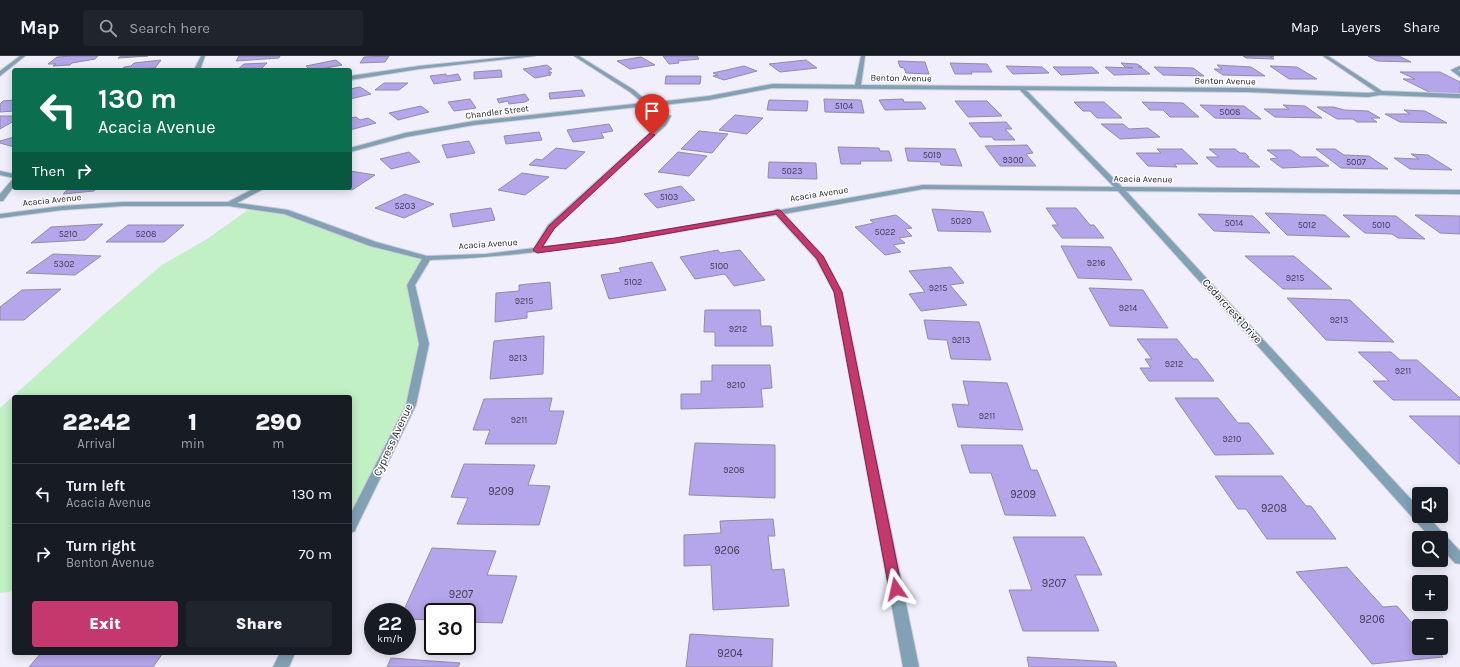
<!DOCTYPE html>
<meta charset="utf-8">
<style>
body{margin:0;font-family:Karla,sans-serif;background:#20242c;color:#f1f3f6;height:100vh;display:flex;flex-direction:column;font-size:15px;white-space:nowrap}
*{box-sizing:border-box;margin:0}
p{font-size:13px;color:#9ea1a6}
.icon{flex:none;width:22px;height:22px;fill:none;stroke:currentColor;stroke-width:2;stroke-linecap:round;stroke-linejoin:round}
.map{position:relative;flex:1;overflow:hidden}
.drawer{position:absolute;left:12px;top:339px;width:340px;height:260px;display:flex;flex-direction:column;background:#171b24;border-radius:4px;box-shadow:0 2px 10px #0003}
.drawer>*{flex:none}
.top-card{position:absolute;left:12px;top:12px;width:340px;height:122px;border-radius:4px;box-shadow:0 2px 10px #0003;background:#0b6e4f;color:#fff;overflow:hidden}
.buttons{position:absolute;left:1412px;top:431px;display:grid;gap:8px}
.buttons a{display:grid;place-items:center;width:36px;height:36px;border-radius:4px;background:#171b24;box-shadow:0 2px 10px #0003;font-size:20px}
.speed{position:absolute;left:364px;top:547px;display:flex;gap:8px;font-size:20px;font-weight:700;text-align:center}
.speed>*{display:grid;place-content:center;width:52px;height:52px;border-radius:50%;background:#171b24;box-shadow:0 2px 10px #0003;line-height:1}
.speed small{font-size:10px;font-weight:400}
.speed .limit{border:2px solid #111;border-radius:6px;background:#fff;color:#111}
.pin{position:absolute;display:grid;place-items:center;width:34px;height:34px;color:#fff;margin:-41px -17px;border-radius:50% 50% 50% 0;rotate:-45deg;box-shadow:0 0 4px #0007}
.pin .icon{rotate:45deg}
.me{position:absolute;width:44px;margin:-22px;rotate:349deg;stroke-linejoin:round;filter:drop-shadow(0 0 3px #0008)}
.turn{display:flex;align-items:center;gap:14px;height:84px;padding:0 20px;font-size:18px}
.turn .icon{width:52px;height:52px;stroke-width:2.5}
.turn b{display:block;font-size:28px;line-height:34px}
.then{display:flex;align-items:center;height:38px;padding:0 20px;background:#0003;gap:8px;font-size:15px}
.eta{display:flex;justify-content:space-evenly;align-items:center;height:68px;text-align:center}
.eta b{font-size:24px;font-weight:800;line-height:28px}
.action{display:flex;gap:8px;margin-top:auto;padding:8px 20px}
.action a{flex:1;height:46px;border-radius:4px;background:#c4386e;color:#fff;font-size:16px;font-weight:800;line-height:46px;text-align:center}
.action a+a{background:#20242c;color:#f1f3f6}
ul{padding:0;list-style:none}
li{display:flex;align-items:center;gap:12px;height:60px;padding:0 20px;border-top:1px solid #363941}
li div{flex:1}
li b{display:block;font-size:15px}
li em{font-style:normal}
header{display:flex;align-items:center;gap:24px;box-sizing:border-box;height:56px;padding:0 20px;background:#171b24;border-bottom:1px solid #363941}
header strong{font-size:19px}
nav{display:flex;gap:22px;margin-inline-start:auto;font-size:14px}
.search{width:280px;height:36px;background:#20242c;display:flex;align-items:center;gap:10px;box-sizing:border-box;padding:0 14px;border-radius:4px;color:#9ea1a6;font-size:15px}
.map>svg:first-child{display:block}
.green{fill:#c1f0c5}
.building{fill:#b5a5ea;stroke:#928ca6}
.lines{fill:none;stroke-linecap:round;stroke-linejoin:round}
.service-casing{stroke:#cfcdd9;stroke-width:2}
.minor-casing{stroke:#cfcdd9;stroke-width:2}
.service{fill:#82a1b5;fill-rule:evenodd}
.minor{fill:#82a1b5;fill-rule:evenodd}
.route{fill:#c4386e;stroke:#7f2448}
.labels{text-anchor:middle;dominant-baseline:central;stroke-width:3;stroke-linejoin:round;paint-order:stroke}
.far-street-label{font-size:9px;fill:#1d1b25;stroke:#fefefe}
.number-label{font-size:9px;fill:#433e56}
.street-label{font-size:11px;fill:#1d1b25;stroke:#fefefe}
.near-number-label{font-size:11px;fill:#433e56}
</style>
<header>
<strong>Map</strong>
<div class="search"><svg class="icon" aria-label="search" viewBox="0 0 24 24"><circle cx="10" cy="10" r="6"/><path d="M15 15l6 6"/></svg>Search here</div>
<nav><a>Map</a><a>Layers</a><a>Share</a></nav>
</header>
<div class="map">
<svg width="1460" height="611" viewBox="0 0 1460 611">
<rect width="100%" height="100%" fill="#f1effb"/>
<path class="green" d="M252 151 285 156 373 188 427 202 412 229 424 288 411 349 350 470V341H14V534L9 536 0 537V352L103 259 162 209 207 183Z"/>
<path class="building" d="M73 0H98L95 3 72 7 70 9 53 10 56 8H48L57 1Z
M121 0H148L118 2Z
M239 0H280L279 2 236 5Z
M389 0 385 6 360 7 364 1Z
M663 0H697L699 3 678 5 679 7 669 8Z
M1243 0H1273L1274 1H1270L1274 3 1246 2Z
M1368 0H1399L1411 6 1377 5Z
M641 1 655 9 630 13 617 5Z
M161 4 155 12 122 14 124 11 131 10 134 7Z
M336 4 342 9 315 14H310L306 10Z
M806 4 817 12 780 16 769 8Z
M898 5 925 6 929 18 906 17 904 12 900 11Z
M267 7 260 14H237L244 8Z
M950 7 987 8 992 16H971L972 18H955Z
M1121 7 1137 8 1142 11H1138L1142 12 1150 18 1114 19 1105 11 1133 12 1125 11Z
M547 9 552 13 548 14 552 17H548L551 19 535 22 523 13Z
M1217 9 1251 11 1265 20 1223 19 1214 13H1222Z
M744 10 757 15 724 24 713 20 718 19 713 17Z
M1006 10 1042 11 1049 17 1013 18Z
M1270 10 1297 11 1317 23H1289Z
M1053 11H1092L1099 17 1061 19Z
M1154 11 1193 12 1204 20 1163 19Z
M501 14 502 21 474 23V16Z
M1400 16H1440L1460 26V38L1431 37 1403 23H1415Z
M446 18 447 20 458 18 461 24 434 28 430 20Z
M666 20H701L700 28H665Z
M384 27H408L399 34H375Z
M360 31 371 38 350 43V33Z
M582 34 585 40 550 43 549 37Z
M525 38 529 44 525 46 509 48 508 45 499 47 497 43Z
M470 43 476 52 454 55 448 46Z
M824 43 861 44 864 57 825 56Z
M903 43 904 46H921L926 53 885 54 879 44Z
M14 44V55L0 56V48L3 45Z
M769 44 808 45 807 55 767 54Z
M955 45H987L1002 60 968 61Z
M1074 46H1104L1122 62H1097L1090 55H1083Z
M1142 46 1183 47 1199 61H1170L1163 54H1150Z
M1200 49 1244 50 1261 63 1215 62Z
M1283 49 1305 50 1322 62 1275 61 1264 53H1289Z
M421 50 429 56 398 64 389 57Z
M1317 51H1334L1344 54 1368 55 1380 62H1371L1377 66H1357L1353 63H1337Z
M1404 54 1425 55 1447 67 1400 66 1385 58H1410Z
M735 59 763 62 747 78 719 74Z
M0 60H14V65L0 73Z
M356 61 360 64 368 62 376 67 350 74V62Z
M1006 66 1012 73H1005L1015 84H994L992 81H980L969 67Z
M609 68 613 75 601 77 604 82 573 86 567 74Z
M1101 68H1123L1129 73 1148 72 1160 81 1120 83Z
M699 75 728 78 712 97 681 93Z
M539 76 542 84 506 88 504 80Z
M14 81V91L0 87V85Z
M469 85 475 97 447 102 442 89Z
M1027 89 1033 97 1026 98 1036 110H1000L985 90Z
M838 91 879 92 880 95H889L892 105H860L861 108H841Z
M556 92 585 96 566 113 529 109 536 103 542 104Z
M905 92 955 93 962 110 941 109 940 106 908 105Z
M1157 93H1182L1198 108H1174L1177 111 1148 110 1136 97H1161Z
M1209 93H1235L1240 97H1245L1249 101H1247L1260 111H1217L1206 101H1219Z
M1316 93H1335L1344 99 1369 100 1388 113 1341 112Z
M1267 94H1291L1301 101H1316L1329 110 1282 112 1270 103 1278 102Z
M409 96 420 106 391 113 380 103Z
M678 96 707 100 689 120 658 116Z
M1411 98 1428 99 1452 114 1410 113 1394 102 1419 103Z
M769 106 816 107 817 123 768 122Z
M350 115 375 119 352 134 340 132H350Z
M522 117 549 121 525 139 498 134Z
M681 130 695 144 657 152 644 138Z
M69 132H97L94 135 63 138Z
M405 138 434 148 404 162 375 152Z
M491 152 495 164 453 171 450 158Z
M1046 152H1076L1090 169H1094L1104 182H1062L1052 169H1058Z
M932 153 983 156 991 176 938 175Z
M1265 157 1325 159 1350 181 1287 179Z
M1198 158 1253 160 1270 177 1214 175Z
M896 159 912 172 905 173 912 180 899 182 905 187 893 189 901 196 885 199 855 171 874 167 870 164Z
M1343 159 1396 160 1425 183 1398 182 1392 178 1365 177Z
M1415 159 1460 160V178L1440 177Z
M103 168 85 184 31 187 51 171Z
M128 169H184L164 186H106Z
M1061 190 1111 191 1132 224 1078 222Z
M718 194 720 197 740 194 765 224 734 230 725 218 695 223 680 201Z
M53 198 101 200 75 219 26 217Z
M1245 200H1294L1332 233H1283Z
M652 206 666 234 609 243 601 219 621 216 619 212Z
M951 211 964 227 950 229 967 249 921 255 909 238 925 236 909 215Z
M550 226 552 253 527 256V262L495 266 496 237 519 235V229Z
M1089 232 1143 234 1168 272 1110 270Z
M61 233 24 264H0V251L22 234Z
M1287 242 1350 244 1394 286 1326 284Z
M705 254H760L761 270H771L773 290H715V276H704Z
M924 264 979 266 991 304 951 303 947 284 928 283Z
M544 280 543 318 490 323 494 285Z
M1137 283H1177L1193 303H1197L1214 325H1149L1140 312H1151L1145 303H1152Z
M1358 296H1391L1400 304H1417L1460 342V344H1393L1373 325H1389Z
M712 309H770L772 332 761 333 763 351 681 353V338H701V325H712Z
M963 325 1007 327 1023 374 958 371 952 348 969 349Z
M552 342 549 355H564L556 388H485L490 374H473L484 343Z
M1175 342H1218L1238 367H1249L1274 398 1215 399Z
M1409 360H1460V409Z
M695 387 775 389V442L689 439Z
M961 389H1022L1031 414H1037L1056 460 1005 459 991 417H970Z
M464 408 535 409 528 429 550 430 539 469 457 468 468 442 451 441Z
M1215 420H1282L1306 450H1311L1336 483H1267L1246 453H1238Z
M773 463 775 480H768L772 514 784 513 789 550 713 554 711 509 684 510V479L721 477 720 465Z
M1013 481H1084L1102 519H1075L1099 575H1023L1009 534H1032Z
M432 492 496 495 487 519 517 520 502 567 467 566V556H433V564L407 563V556H403Z
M1347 511 1383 551 1397 550 1419 575V592H1435L1443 601 1372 608 1296 516Z
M690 578 773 583 772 611H686Z
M41 597H163L153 611H29Z
M1027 601 1115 606 1117 611H1029Z
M391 602 460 607 458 611H387Z"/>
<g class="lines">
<g class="service-casing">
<path id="service" d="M1460 10V14H1458L1460 16V21L1451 14Z"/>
</g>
<g class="minor-casing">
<path id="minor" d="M20 0H25L0 20V15Z
M201 0H205L200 14H194Z
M518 0H535L419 13 350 24V20L419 10Z
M574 0H579L634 34 649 47 709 40 772 28 855 29 861 0H865L861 29 1247 32 1368 37 1376 36 1323 0H1328L1382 35 1460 38V42L1380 39 1368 41 1247 36 1026 34 1122 131 1460 134V138L1126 135 1419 452V460H1427L1460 495V508L1455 507 1441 492V482H1431L1118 135 923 133 784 158 823 200 842 236 919 611H903L834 236 816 203 776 159C661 179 547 200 430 204L415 229 429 288 416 349 356 472 355 475 350 477V459L406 349 419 288 407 229 422 203 370 190 284 158 229 150H123L62 154 0 162V158L62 150 123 146H228L255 132H265L237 147 288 154 376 186 427 200 486 198 534 192 548 169 661 67 665 61 646 50 474 69 406 81 350 96V92L405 77 474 65 643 47 630 36ZM772 32 1020 34 1114 131 923 129 780 154 777 153 773 155 615 183 543 191 554 172 666 69 671 60 653 50 709 44Z
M0 115 14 118V122L0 119Z
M14 123V130L3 145H0V138L12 124Z
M280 597H295L289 611H273Z"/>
</g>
<use href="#service" class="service"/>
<use href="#minor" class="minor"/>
</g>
<path class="route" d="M650 77 655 79 554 173 542 191 615 182 780 154 823 200 842 236 902 533 900 536 896 538 891 536 889 533 834 236 817 203 776 158 615 187 537 197 533 194 549 170Z"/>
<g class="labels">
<g class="far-street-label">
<text transform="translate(901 22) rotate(1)">Benton Avenue</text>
<text transform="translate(1225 25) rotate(1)">Benton Avenue</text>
<text transform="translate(497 56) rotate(-7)">Chandler Street</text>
<text transform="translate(1143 123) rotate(1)">Acacia Avenue</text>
<text transform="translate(819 138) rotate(-9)">Acacia Avenue</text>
<text transform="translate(52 144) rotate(-6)">Acacia Avenue</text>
<text transform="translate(488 188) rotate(-4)">Acacia Avenue</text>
</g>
<g class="number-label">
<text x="844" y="50">5104</text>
<text x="1230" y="56">5008</text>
<text x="932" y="99">5019</text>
<text x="1013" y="104">9300</text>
<text x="1356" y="106">5007</text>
<text x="792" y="115">5023</text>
<text x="669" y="141">5103</text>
<text x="405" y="150">5203</text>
<text x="961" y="165">5020</text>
<text x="1234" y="167">5014</text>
<text x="1307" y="169">5012</text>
<text x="1381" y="169">5010</text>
<text x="885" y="176">5022</text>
<text x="68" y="178">5210</text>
<text x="146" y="178">5208</text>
<text x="1096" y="207">9216</text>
<text x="64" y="208">5302</text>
<text x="719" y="210">5100</text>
<text x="1295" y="222">9215</text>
<text x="633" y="226">5102</text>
<text x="938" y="232">9215</text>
<text x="524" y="245">9215</text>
<text x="1128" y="252">9214</text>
<text x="1339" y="264">9213</text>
<text x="738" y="273">9212</text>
<text x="961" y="284">9213</text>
<text x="518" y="302">9213</text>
<text x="1174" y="308">9212</text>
<text x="1403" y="315">9211</text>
<text x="736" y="329">9210</text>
<text x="987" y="360">9211</text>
<text x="519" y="364">9211</text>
<text x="1232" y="383">9210</text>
<text x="734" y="414">9208</text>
</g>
<g class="street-label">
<text transform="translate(1232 255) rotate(48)">Cedarcrest Drive</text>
<text transform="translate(393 384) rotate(-65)">Cypress Avenue</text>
</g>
<g class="near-number-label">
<text x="501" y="435">9209</text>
<text x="1023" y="438">9209</text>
<text x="1274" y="452">9208</text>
<text x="727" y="494">9206</text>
<text x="1054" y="527">9207</text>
<text x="461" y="538">9207</text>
<text x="1372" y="563">9206</text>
<text x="730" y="597">9204</text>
</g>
</g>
</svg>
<div class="buttons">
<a><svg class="icon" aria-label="sound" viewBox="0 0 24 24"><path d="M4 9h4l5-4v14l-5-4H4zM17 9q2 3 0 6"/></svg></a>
<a><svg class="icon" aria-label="search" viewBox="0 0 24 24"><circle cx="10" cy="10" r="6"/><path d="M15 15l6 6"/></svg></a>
<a>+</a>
<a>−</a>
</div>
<div class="speed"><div>22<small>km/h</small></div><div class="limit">30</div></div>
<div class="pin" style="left:652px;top:79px;background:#d93025"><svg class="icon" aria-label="arrive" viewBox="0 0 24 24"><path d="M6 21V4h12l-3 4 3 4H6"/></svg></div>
<svg class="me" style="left:896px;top:533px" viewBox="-20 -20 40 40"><path d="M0-17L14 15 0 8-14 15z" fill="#c4386e" stroke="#fff" stroke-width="4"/></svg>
<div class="top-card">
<div class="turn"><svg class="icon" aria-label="left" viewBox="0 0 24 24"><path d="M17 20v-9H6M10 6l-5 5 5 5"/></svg><div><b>130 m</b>Acacia Avenue</div></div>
<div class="then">Then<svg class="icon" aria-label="right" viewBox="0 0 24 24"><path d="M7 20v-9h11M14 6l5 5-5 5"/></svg></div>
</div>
<section class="drawer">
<div class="eta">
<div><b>22:42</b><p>Arrival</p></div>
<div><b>1</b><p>min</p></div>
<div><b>290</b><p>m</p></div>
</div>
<ul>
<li><svg class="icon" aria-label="left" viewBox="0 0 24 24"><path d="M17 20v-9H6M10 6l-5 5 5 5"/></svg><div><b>Turn left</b><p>Acacia Avenue</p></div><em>130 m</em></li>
<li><svg class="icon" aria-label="right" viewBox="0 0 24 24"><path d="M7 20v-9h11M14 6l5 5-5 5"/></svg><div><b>Turn right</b><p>Benton Avenue</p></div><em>70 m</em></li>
</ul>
<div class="action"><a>Exit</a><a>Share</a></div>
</section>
</div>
